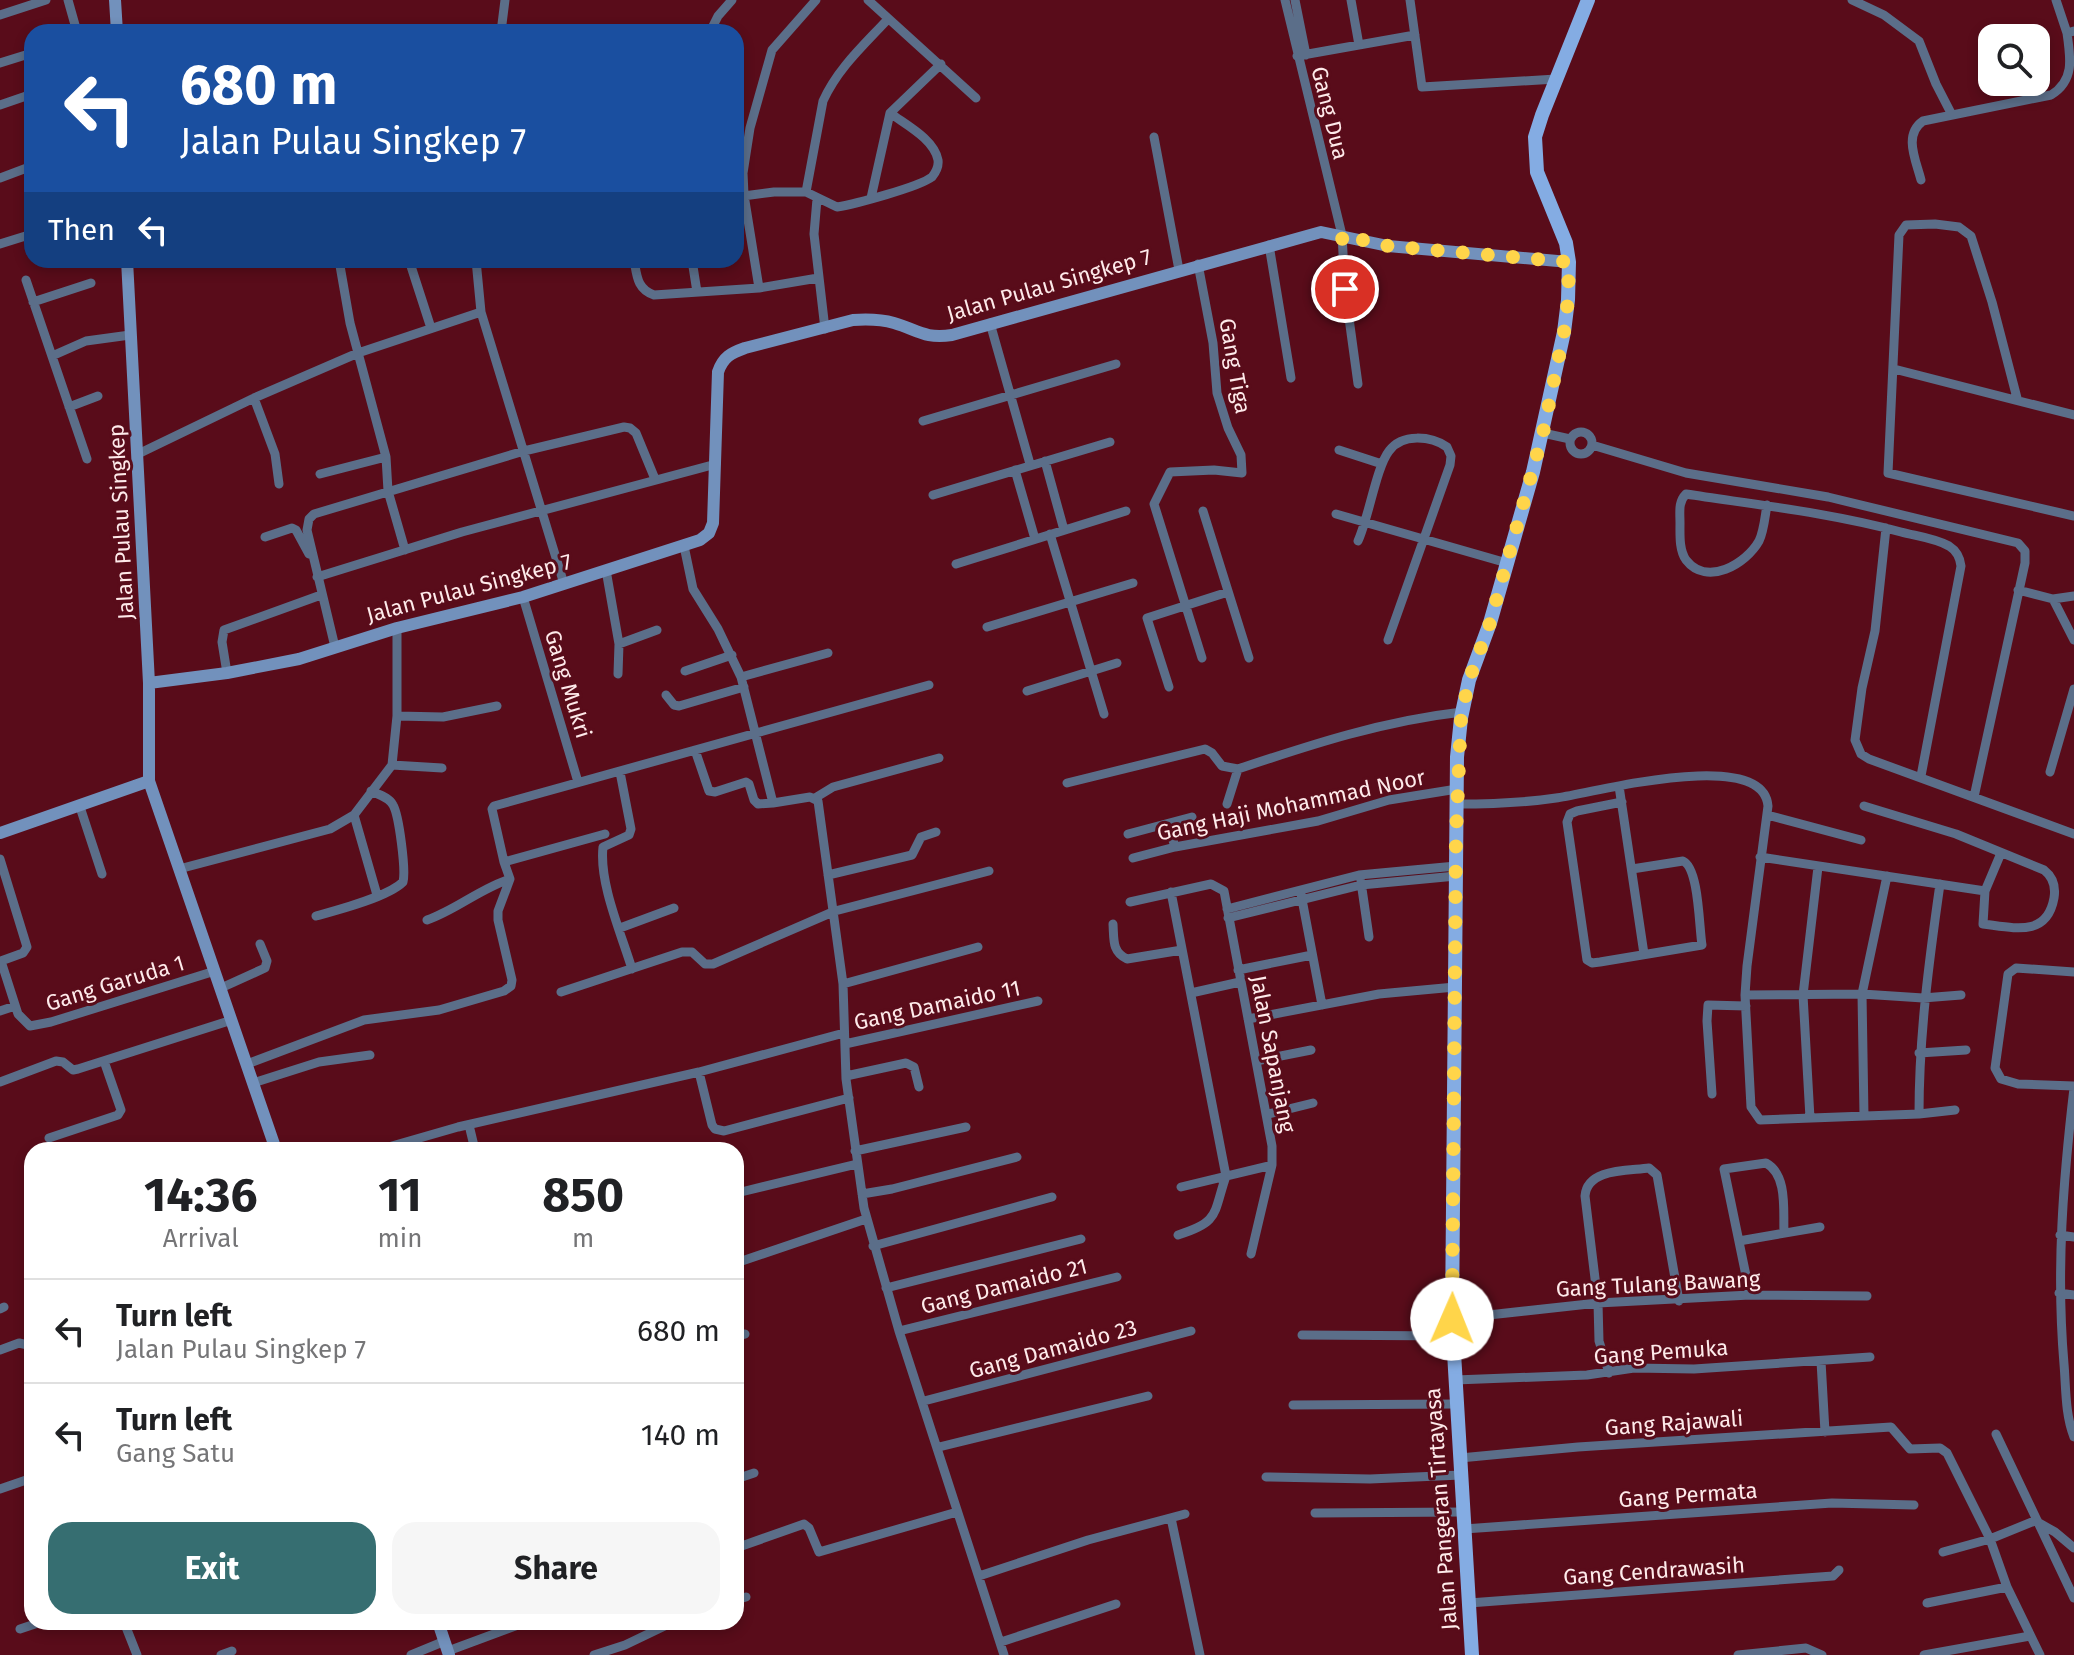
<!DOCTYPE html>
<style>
body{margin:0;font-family:"Fira Sans",sans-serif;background:#f6f6f6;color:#202124;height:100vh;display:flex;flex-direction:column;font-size:30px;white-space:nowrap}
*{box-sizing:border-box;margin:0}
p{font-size:26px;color:#757577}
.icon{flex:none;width:44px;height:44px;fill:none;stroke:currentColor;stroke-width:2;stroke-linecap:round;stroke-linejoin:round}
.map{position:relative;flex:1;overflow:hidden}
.panel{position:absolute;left:24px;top:1142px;width:720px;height:488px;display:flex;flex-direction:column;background:#fff;border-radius:24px;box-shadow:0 4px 12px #0003}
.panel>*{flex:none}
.banner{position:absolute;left:24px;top:24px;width:720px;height:244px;border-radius:24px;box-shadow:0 4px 12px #0003;background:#1a4fa0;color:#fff;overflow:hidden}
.buttons{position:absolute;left:1978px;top:24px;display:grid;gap:16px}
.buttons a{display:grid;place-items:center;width:72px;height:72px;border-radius:16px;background:#fff;box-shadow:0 4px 12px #0003;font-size:40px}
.pin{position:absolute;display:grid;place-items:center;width:68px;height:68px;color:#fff;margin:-34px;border:4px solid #fff;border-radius:50%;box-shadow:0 2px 8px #0007}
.me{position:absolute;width:88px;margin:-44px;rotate:1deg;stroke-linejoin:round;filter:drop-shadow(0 0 6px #0008)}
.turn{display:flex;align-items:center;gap:28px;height:168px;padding:0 24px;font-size:36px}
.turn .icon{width:104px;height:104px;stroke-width:2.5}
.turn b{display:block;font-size:56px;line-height:68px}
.then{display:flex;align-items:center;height:76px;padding:0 24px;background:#0003;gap:16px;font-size:30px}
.eta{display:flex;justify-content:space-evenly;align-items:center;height:136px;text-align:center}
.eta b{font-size:48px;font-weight:700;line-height:56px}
.primary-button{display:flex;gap:16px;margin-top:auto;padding:16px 24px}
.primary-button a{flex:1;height:92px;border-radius:24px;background:#366e71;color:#fff;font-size:32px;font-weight:700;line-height:92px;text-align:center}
.primary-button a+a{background:#f6f6f6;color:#202124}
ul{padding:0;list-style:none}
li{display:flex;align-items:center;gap:24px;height:104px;padding:0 24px;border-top:2px solid #e0e0e0}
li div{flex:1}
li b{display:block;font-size:30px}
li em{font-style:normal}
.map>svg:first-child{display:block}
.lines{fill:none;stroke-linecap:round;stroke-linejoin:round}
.street{stroke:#5b6e89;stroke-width:9}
.secondary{stroke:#7291bc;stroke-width:12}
.primary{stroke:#84ace3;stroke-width:14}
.route{stroke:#ffd54a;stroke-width:14;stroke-dasharray:0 25.2}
.labels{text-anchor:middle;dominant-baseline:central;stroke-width:6;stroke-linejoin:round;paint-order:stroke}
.street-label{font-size:22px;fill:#feeaea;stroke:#590c1a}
</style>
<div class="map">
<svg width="2074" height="1655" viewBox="0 0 2074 1655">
<rect width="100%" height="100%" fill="#590c1a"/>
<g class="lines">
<path class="street" d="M68 0 77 32
M868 0 976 98
M1285 0 1342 235 1345 289 1358 384
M1295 0 1306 55
M1351 0 1359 45
M1410 0 1422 87 1556 79
M1852 0 1884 15 1919 41 1936 84 1952 115
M2056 0 2067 33
M0 15 46 0
M501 32 505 0
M710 32 718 16 732 0
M1297 56 1415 35
M0 63 32 53
M0 105 32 94
M1154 137 1179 270
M0 178 32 166
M1921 180C1916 160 1903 135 1923 121L2051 95C2074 81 2071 60 2067 33L2074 31
M806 192 823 101C838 68 864 45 888 19
M736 197 774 192H806L837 207C855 204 919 187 932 177 936 172 939 167 938 160 934 139 906 125 890 113
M871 198 890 113 941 64
M817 199 814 234 825 329
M0 244 32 234
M1269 245 1291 378
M339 260 350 323 386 457 388 491 405 550
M409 260 431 328
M476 260 481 312 564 584
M634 260C637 276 637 289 654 295L759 288 818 278
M692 260 697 292
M1198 264 1213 343 1217 393 1228 428 1241 455 1242 473 1214 470 1170 472 1154 504 1202 658
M26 280 87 459
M759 288 744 195 743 173 750 128 772 50 816 0
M33 302 91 283
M990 323 1030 464
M52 356 86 341 130 335
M1894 369 2074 415
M254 398 275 454 279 484
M2017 398 1992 302 1971 236 1959 227 1935 224 1906 225 1899 235 1888 473 2074 516
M69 407 98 396
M923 421 1116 364
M1570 443a11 11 0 1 1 22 0a11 11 0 1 1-22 0Z
M1543 433 1570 439
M1592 445 1686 473 1828 497 2018 543 2025 551V563L1974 797
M1339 450 1382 464
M138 454 254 398 358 353 481 312
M1045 461 1064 530
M1015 470 1035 539
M320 474 386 457
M933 495 1110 442
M1767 505C1765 516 1764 531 1759 541 1746 564 1707 587 1686 560 1679 550 1680 535 1680 523 1680 512 1678 502 1686 494 1758 505 1831 513 1901 532 1916 536 1935 538 1949 546 1957 551 1960 557 1961 566L1921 776
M1203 511 1249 658
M1336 514 1507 563
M1886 528 1875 631 1862 688 1855 740 1861 754 1869 759 2074 834
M1050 534 1104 714
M265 537 292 528 296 530 309 554
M1358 541C1369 517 1376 468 1389 451 1402 433 1431 436 1447 447L1451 456 1450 465 1388 640
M684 546 693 589 718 629 741 677 773 803 810 797 818 801 843 984 846 1079 864 1208 899 1331 1004 1655
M956 564 1126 511
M606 570 619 644 618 674
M317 577 462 532 716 464
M2018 590 2053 599 2074 596
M523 597 578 782
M2053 599 2074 640
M987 627 1133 583
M619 644 657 630
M335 647 307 530 309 519 314 514 524 451 624 427 630 428 636 433 655 479
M685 671 732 655
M227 673 222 642 224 630 321 595
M741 677 828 653
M1169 687 1147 618 1228 592
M1027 691 1117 663
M666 695 674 705 679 706 744 687
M397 716 443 717 497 706
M695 750 709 791 715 792 746 782 749 784 754 800 758 804 773 803
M392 765 442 768
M620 772 631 829 629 835 603 847C599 883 621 933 632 969
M2050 772 2074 689
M1067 783 1205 749 1212 753 1222 766 1238 769C1313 744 1383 721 1462 712
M1619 786 1644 954
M815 798 833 787 939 758
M1622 802 1577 811 1570 814 1567 822 1587 960 1592 963 1600 962 1702 945C1699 927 1699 868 1683 861L1632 869
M1227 804 1238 769
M1457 804C1490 804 1523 803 1556 798 1593 793 1763 746 1768 806L1747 966 1745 995 1751 1107 1760 1120 1919 1114 1955 1110
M1864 806 1956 834 2044 870C2053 877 2056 886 2054 898 2047 937 2015 928 1983 924L1985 891 2001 853
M80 807 102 874
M354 815 377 895
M1767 815 1861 840
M1168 824 1175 847
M605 834 504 862 492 809 494 806 929 685
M1128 834 1192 817
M1760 857 1985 891
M1133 858 1175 847 1318 821 1389 800 1457 789
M0 859 27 947 23 953 1 961
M179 869 330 829 354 815 392 765 397 716V628
M828 875 912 855 921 837 936 832
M1361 882 1369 937
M1171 892 1226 1176C1213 1214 1220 1222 1178 1235
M1301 894 1322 1005
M1130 902 1211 884 1224 891 1272 1146V1165L1251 1254
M1227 909 1359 875 1456 866
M316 916C338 910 388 897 403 882 406 870 399 815 393 805 389 797 379 795 371 791
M1228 918 1361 885 1456 876
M427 920C456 910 481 888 510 879L504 862
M1113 924C1114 940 1112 952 1127 959L1182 950
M620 928 674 908
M1 961 18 1014 30 1026 51 1022 215 971
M1238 970 1312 955
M2074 972 2016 968 2008 974 1995 1068 2001 1079 2018 1084 2074 1086
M843 984 978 947
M221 988 265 968 267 961 260 944
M561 992 682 952H692L705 964H713L835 911 989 871
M1191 993 1240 982
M1745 995 1862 994 1923 998 1961 995
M0 1011 15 1006
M1248 1019 1379 994 1455 987
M845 1044 1038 1001
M1919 1053 1966 1050
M1256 1061 1311 1050
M247 1064 364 1020 439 1010 504 991 511 986 512 980 498 920V911L510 879
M699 1072 712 1125 715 1129 724 1131 849 1098
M846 1076 906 1063 914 1067 919 1087
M0 1082 56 1061 63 1062 73 1070 78 1069 232 1020
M253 1083 319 1062 370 1055
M2074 1088C2063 1181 2056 1271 2064 1364 2066 1388 2065 1414 2074 1437
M1712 1094 1707 1021 1708 1005 1746 1006
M1268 1114 1313 1103
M1919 1114C1919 1036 1929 961 1940 884
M1864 1116 1862 994 1887 876
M1810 1118 1803 995 1818 867
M469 1125 475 1150
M49 1138 118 1115 121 1110 104 1061
M378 1150 458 1127 699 1072 844 1033
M855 1151 966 1127
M1181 1187 1272 1165
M741 1192 857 1164
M862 1194 892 1189 1017 1157
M2060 1235 2074 1237
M1739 1241 1820 1227
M873 1246 1052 1197
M736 1263 866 1219
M886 1288 1081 1239
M2059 1293 2074 1295
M1750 1295 1724 1169 1766 1163C1788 1175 1783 1211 1784 1233
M0 1309 4 1307
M1452 1319 1598 1303 1750 1295 1867 1296
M899 1331 1117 1277
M1302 1335 1453 1336
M736 1336 745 1334
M0 1350 19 1343 32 1346
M1821 1361 1825 1432
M1609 1373 1599 1341 1598 1303 1585 1196C1587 1168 1628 1171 1649 1168L1657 1175 1679 1301
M1455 1380 1587 1375 1634 1368 1694 1369 1870 1357
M924 1401 1191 1331
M1293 1405 1456 1404
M1996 1434 2074 1598
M939 1447 1148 1396
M1460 1458 1578 1447 1891 1427 1910 1449 1940 1448 1947 1453 1990 1539 2007 1587 2040 1655
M1266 1477 1370 1479 1461 1475
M736 1479 754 1473
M0 1489 32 1478
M1315 1513 1463 1512
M1171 1518 1200 1655
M2039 1523 2055 1532 2074 1548
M1464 1529 1832 1503 1914 1505
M736 1548 804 1524 809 1528 819 1552 957 1512
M1943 1552 1990 1539 2037 1520
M979 1576 1088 1540 1185 1514
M736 1600 746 1597
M1469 1603 1833 1576 1839 1570
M1927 1603 2007 1587
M124 1622 137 1655
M20 1629 41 1622
M1001 1642 1116 1604
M448 1651 526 1622
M221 1655 232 1651
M411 1655 445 1641
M594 1655 625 1645 673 1622
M1738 1655 1806 1648 1822 1655
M1924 1655 2030 1636"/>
<path class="secondary" d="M115 0 117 32
M127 260 149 683V781L276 1150
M149 683 227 673 299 659 397 628 523 597 700 540 709 533 713 523 718 372C723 357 731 353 745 348L853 320C867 319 880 319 894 323 918 330 924 339 952 335L1321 232 1388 246 1569 262
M0 833 149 781
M438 1622 449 1655"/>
<path class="primary" d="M1472 1655 1452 1319 1457 757 1461 718 1469 680 1490 623 1533 472 1564 332 1568 300 1569 262 1566 243 1537 172 1535 137 1542 115 1588 0"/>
</g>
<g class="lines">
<path class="route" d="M1345 289 1342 235 1388 246 1569 262 1568 300 1564 332 1543 433 1490 623 1469 680 1461 718 1456 835 1452 1319"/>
</g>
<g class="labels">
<g class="street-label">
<text transform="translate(1330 113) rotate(76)">Gang Dua</text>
<text transform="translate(1049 285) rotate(-16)">Jalan Pulau Singkep 7</text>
<text transform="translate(1235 366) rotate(80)">Gang Tiga</text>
<text transform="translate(121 522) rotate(-93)">Jalan Pulau Singkep</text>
<text transform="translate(469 588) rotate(-15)">Jalan Pulau Singkep 7</text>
<text transform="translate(568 684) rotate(73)">Gang Mukri</text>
<text transform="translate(1291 805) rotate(-12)">Gang Haji Mohammad Noor</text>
<text transform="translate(115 983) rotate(-17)">Gang Garuda 1</text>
<text transform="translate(937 1005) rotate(-12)">Gang Damaido 11</text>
<text transform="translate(1273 1054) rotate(79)">Jalan Sapanjang</text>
<text transform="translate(1658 1284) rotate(-3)">Gang Tulang Bawang</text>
<text transform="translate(1004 1286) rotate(-14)">Gang Damaido 21</text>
<text transform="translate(1053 1349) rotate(-15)">Gang Damaido 23</text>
<text transform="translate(1661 1352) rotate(-4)">Gang Pemuka</text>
<text transform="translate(1674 1423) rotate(-4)">Gang Rajawali</text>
<text transform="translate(1688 1495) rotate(-4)">Gang Permata</text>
<text transform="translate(1441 1509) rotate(-94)">Jalan Pangeran Tirtayasa</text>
<text transform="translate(1654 1571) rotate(-4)">Gang Cendrawasih</text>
</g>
</g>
</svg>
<div class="buttons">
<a><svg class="icon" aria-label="search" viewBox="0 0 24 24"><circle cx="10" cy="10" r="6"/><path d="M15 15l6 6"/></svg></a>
</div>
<div class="pin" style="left:1345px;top:289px;background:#d93025"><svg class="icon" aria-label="arrive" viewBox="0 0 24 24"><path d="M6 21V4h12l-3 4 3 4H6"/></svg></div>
<svg class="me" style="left:1452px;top:1319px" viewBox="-20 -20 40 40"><circle r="19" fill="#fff"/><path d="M0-13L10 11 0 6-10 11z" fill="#ffd54a"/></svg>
<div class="banner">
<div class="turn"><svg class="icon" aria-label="left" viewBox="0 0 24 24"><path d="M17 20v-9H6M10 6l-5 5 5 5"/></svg><div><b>680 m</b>Jalan Pulau Singkep 7</div></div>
<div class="then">Then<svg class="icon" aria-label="left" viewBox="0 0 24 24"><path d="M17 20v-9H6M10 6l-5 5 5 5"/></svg></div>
</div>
<section class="panel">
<div class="eta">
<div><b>14:36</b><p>Arrival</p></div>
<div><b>11</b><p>min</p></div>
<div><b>850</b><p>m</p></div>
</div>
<ul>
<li><svg class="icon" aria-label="left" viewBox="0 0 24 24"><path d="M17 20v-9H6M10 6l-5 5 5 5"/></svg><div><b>Turn left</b><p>Jalan Pulau Singkep 7</p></div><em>680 m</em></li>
<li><svg class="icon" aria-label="left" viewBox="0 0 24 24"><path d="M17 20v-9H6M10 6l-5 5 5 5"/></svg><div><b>Turn left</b><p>Gang Satu</p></div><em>140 m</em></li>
</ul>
<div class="primary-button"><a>Exit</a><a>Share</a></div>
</section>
</div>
